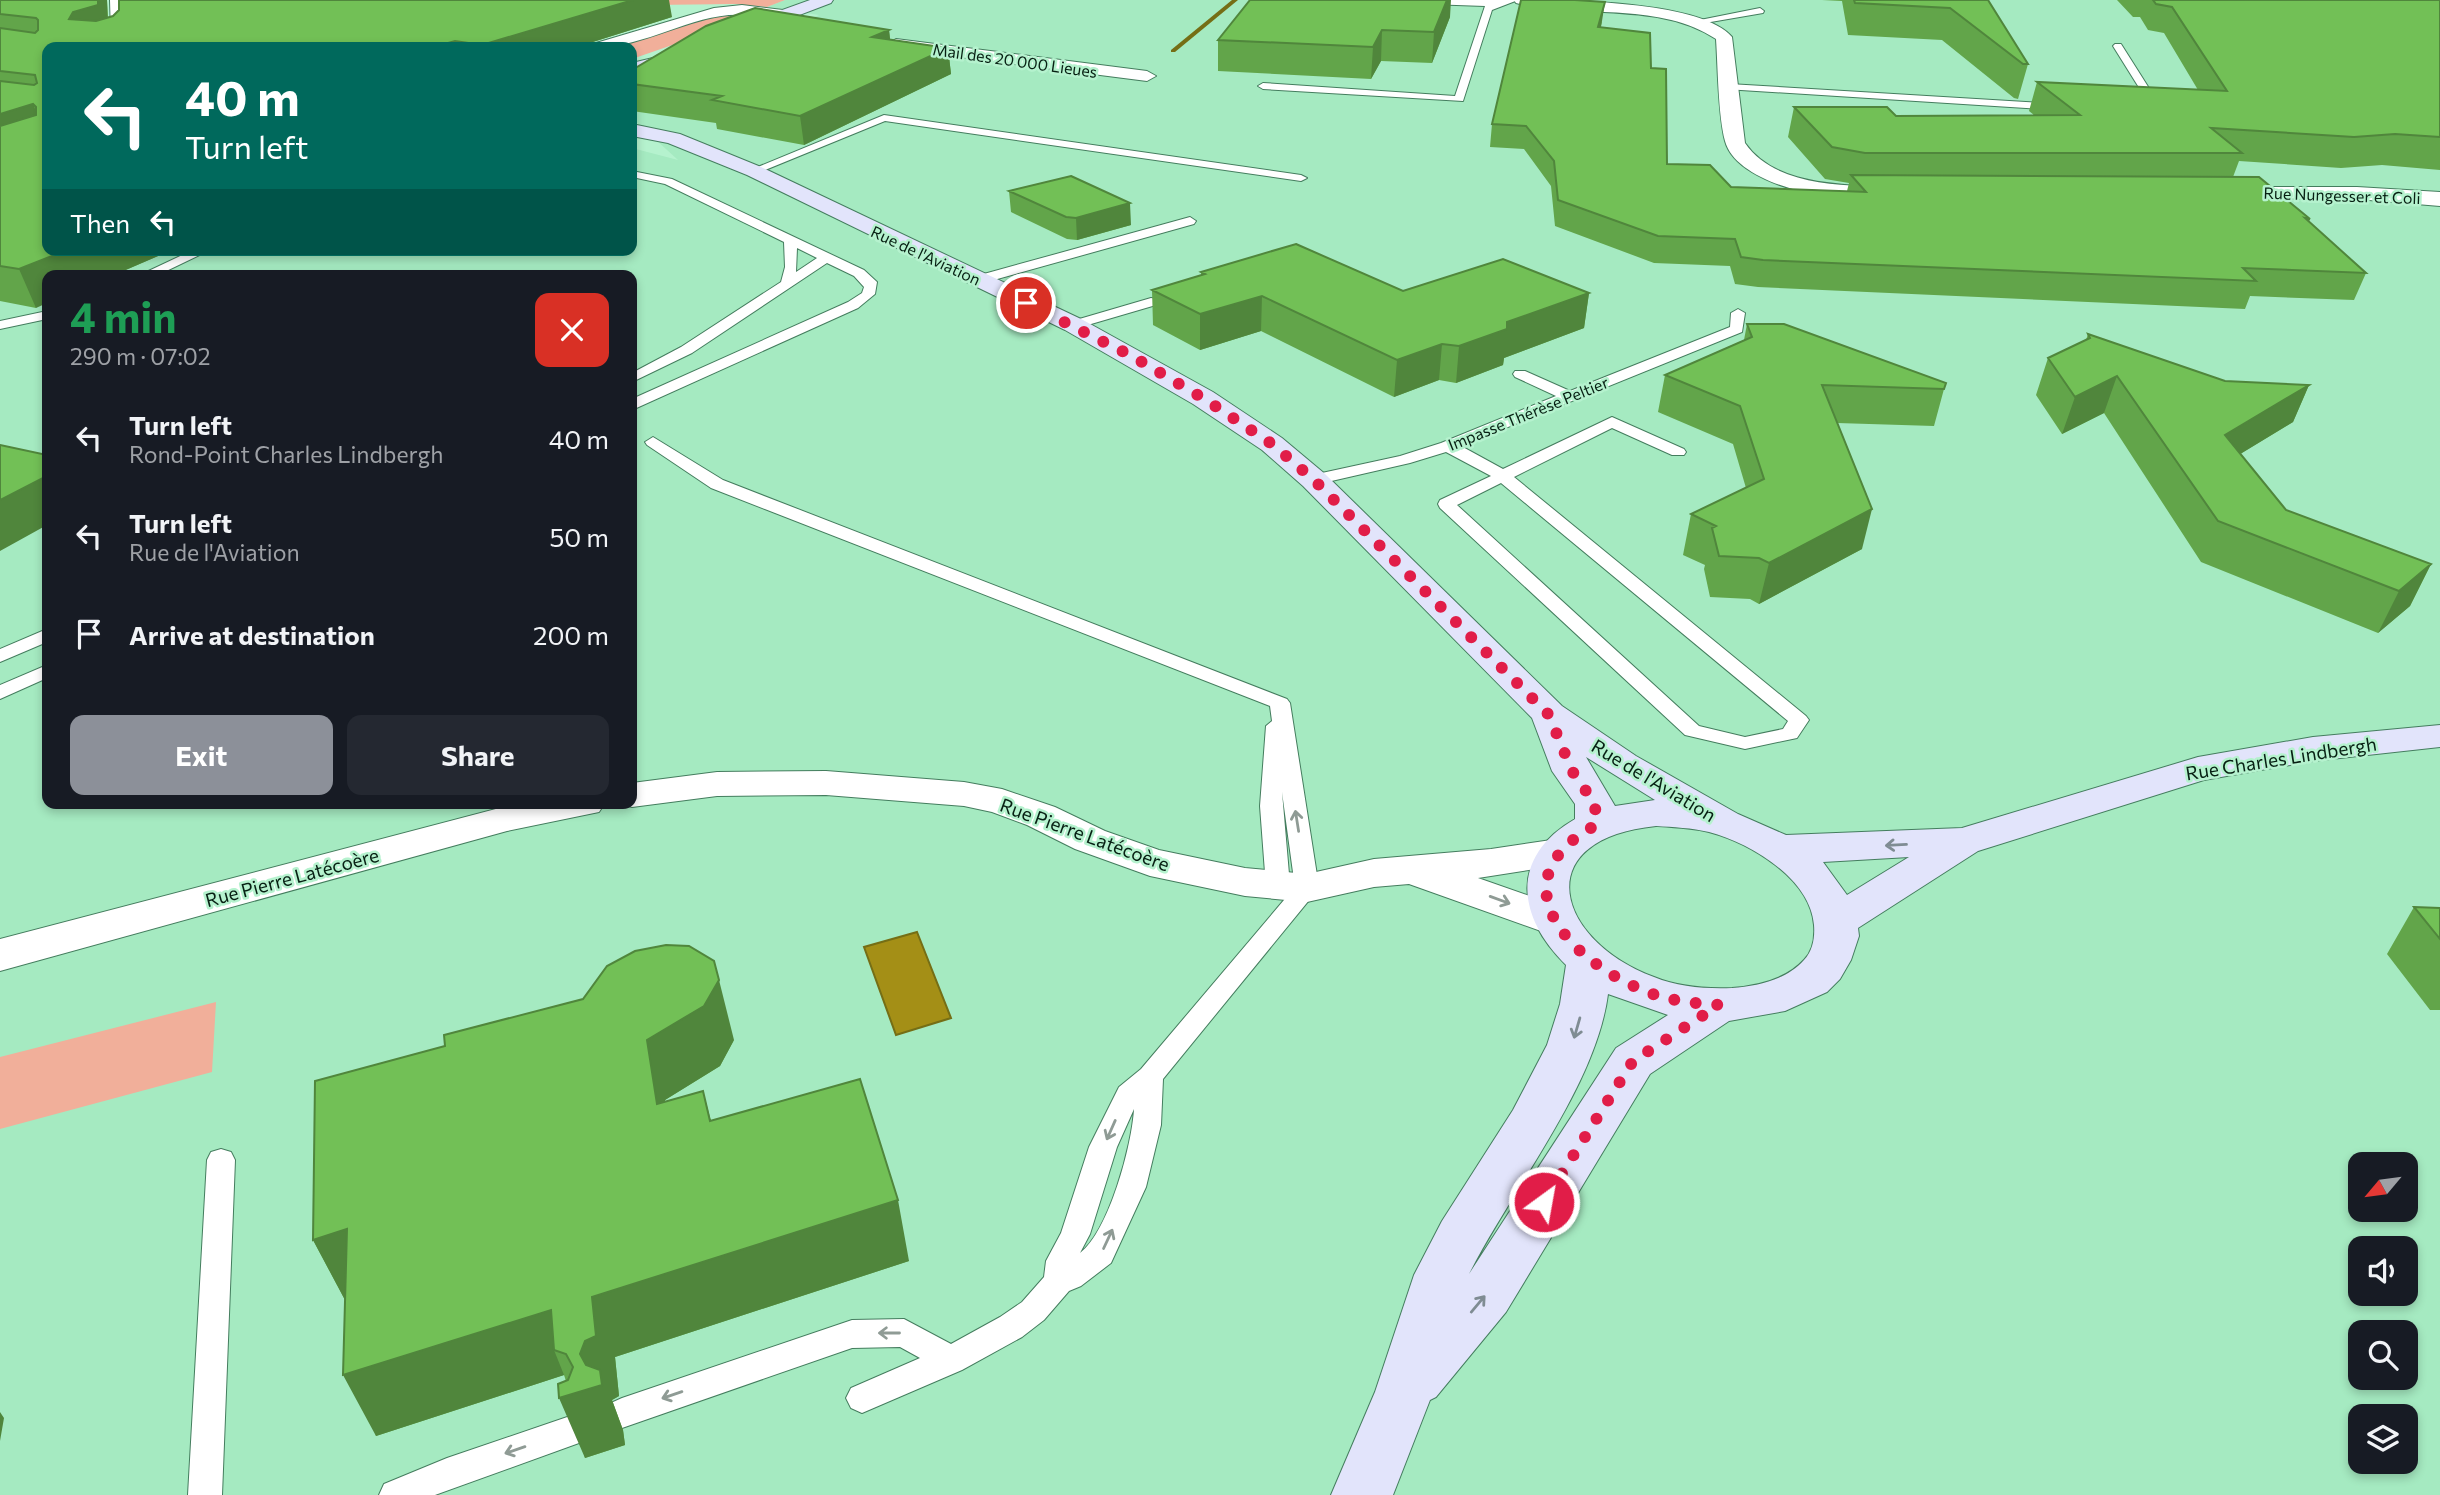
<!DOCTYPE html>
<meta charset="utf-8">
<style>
body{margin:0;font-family:Commissioner,sans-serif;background:#242831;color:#f1f3f6;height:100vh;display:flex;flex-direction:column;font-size:26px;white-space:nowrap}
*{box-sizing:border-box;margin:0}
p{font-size:23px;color:#9ea1a6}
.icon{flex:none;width:38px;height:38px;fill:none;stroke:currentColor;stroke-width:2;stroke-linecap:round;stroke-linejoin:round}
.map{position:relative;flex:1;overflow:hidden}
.sheet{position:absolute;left:42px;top:270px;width:595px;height:539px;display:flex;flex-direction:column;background:#171b24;border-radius:14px;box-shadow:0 4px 10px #0003}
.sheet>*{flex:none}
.banner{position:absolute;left:42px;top:42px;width:595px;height:214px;border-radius:14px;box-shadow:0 4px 10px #0003;background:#00695c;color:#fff;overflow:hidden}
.needle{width:46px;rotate:241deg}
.tools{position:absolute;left:2348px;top:1152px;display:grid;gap:14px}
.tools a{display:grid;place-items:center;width:70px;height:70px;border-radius:14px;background:#171b24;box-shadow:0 4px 10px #0003;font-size:35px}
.pin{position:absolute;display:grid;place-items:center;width:60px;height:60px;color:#fff;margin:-30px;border:4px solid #fff;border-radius:50%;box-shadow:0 2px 7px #0007}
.me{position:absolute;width:77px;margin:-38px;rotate:32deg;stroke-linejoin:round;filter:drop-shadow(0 0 5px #0008)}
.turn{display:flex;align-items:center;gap:24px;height:147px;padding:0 28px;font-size:32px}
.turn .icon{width:91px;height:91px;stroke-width:2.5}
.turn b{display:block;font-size:49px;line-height:60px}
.then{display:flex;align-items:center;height:66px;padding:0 28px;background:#0003;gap:14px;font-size:26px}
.round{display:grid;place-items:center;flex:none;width:74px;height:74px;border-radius:14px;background:#242831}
.headline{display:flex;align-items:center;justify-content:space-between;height:119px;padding:0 28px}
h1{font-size:42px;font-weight:700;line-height:52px;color:#1e9e55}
.action{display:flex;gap:14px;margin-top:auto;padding:14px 28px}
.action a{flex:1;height:80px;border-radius:14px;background:#8c9099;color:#fff;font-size:28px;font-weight:700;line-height:80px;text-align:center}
.action a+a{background:#242831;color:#f1f3f6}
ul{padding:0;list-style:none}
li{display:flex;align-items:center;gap:21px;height:98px;padding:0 28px}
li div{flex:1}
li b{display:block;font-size:26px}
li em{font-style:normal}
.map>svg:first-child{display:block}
.built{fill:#a5eac1;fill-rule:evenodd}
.green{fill:#f1af9a}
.water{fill:#a48f16;stroke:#756e15;stroke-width:2}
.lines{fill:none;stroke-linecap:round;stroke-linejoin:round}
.stream{fill:#756e15;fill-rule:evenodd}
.lane-casing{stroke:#447d5e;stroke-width:2}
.street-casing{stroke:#447d5e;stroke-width:2}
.secondary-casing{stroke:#447d5e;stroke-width:2}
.lane{fill:#fff;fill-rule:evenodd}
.street{fill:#fff;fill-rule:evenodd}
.secondary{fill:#e2e4fb;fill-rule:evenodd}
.wall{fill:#62a54a}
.shaded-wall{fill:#50863c}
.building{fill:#72c056;stroke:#50863c;stroke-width:2}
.oneway{stroke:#8f9b95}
.oneway2{stroke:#7f8c93}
.route{stroke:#e11d48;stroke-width:12;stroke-dasharray:0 21.6}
.labels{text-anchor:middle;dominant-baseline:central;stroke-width:5;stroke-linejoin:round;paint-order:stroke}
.far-street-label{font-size:16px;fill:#072013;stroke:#b5f2ce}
.street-label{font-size:19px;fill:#072013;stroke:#b5f2ce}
</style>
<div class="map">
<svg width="2440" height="1495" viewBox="0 0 2440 1495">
<rect width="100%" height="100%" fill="#b5f2ce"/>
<path class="built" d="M785 0H2440V1495H0V59L47 65V250H632V148L678 160 632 118V91L819 15 767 7ZM47 275H632V803H47ZM2361 1164H2406V1209H2361ZM2361 1248H2406V1293H2361ZM2361 1332H2406V1377H2361ZM2361 1416H2406V1461H2361Z"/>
<path class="green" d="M319 0H785L767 7 735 4 306 9Z
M744 12 678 43 632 59V47H616L724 13Z
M216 1002 212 1072 0 1129V1057Z"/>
<path class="water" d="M917 932 951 1018 896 1035 864 947Z"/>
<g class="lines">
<path class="stream" d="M1232 0H1238L1175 52H1171V50Z"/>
<g class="lane-casing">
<path id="lane" d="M1395 0H1518L1492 10 1463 101 1263 89 1258 86 1263 83 1455 96 1485 6 1399 3Z
M1760 8 1764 11 1763 13 1699 24 1695 21Z
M2115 44H2121L2159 104 2158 106 2142 108V104L2148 102 2113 46Z
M1729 84 2059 104 2064 107 2059 110 1725 89V85Z
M884 115 1301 175 1307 178 1301 181 885 121 758 173 748 171Z
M632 171 672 179 864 270 877 282 875 294 858 308 632 410V399L848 302 862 293 864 287 854 276 827 263 692 353 632 382V373L681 347 781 282 785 267 784 242 665 184 632 177ZM797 248 817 258 796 272Z
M1190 217 1196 221 1194 224 983 283 978 284 971 280 973 277Z
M193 250H210L158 275H140Z
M1151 298 1156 299V305L1074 329 1067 325 1069 322Z
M1738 309 1745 313 1742 332 1461 446 1503 469 1612 417 1684 449 1686 452 1684 455H1672L1612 428 1514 477 1806 716 1809 720 1797 738 1745 749 1685 735 1440 508 1438 504 1440 500 1491 476 1446 452 1410 463 1314 485 1306 480 1308 476 1400 456 1441 443 1556 396 1515 377 1513 374 1515 371H1525L1570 391 1730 327 1731 313ZM1501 483 1788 721 1783 729 1745 737 1699 726 1457 505Z
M47 311V319L0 329V321Z
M653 437 723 480 1287 699 1290 703 1319 888 1163 1079 1161 1125 1146 1187 1111 1263 1081 1286 1069 1291 1044 1320 1022 1337 962 1370 862 1413 851 1408 846 1398 851 1388 920 1358 900 1347 852 1348 622 1428 611 1423 606 1413 611 1403 622 1398 852 1320 904 1319 951 1344 1000 1317 1022 1302 1044 1277 1046 1261 1061 1233 1089 1147 1119 1087 1141 1069 1295 887 1282 792 1290 886 1286 892 1278 894 1270 892 1266 886 1260 806 1266 726 1272 721 1270 706 711 488 647 445 645 442ZM1134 1109C1132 1145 1109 1231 1080 1253L1090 1234 1117 1147Z
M47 629V642L0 662V649Z
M47 665V678L0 699V685Z
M221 1149 231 1152 235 1160 222 1495H188L207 1160 211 1152Z
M579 1413 590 1417 595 1428 590 1439 435 1495H379L384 1484 447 1458Z"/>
</g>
<g class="street-casing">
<path id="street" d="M110 0H126L127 38C116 49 98 47 83 47L85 43 111 35Z
M1514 0C1563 0 1701 0 1732 37L1745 143C1770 179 1820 184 1861 186 1874 186 1887 185 1900 188L1903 193 1900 198C1858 208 1738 190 1725 141 1718 115 1718 68 1716 39 1658 1 1581 19 1516 3Z
M742 5 783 10 791 15C782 25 758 16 745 15 694 11 646 49 593 47L596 43 714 8Z
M896 39 1147 71 1156 76 1147 81 890 48 887 44Z
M2225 187H2357L2440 192V206L2357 199 2217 198 2214 193 2217 188Z
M826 771 964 782 1002 789 1055 807 1105 831 1159 850 1245 868 1307 874 1374 859 1491 849 1558 839 1573 843 1579 853 1573 863 1478 878 1570 910 1577 921 1570 932 1555 936 1409 884 1374 887 1307 902 1245 896 1150 876 1075 849 1027 825 992 812 964 806 826 795 717 796 632 807 617 803H632V783L717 772Z
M519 803H605L599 812 507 831 0 971V939Z"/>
</g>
<g class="secondary-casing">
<path id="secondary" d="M810 0H833L831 3 747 35 741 36 733 31 735 27Z
M657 57 666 62 663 66 632 73V63Z
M632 124 680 134 761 167 1083 320 1213 392 1282 438 1325 474 1562 706 1636 756 1738 814 1786 835 1962 828 2198 757 2313 737 2440 725V747L2313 761 2204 780 1978 851 1858 928 1859 936 1851 960 1840 979 1827 992 1785 1011 1729 1021 1650 1074 1506 1312 1436 1397 1430 1400 1393 1495H1331L1375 1392 1414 1275 1442 1221 1513 1110 1547 1045 1560 1004 1566 965C1517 917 1509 857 1575 819V804L1552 771 1532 718 1303 486 1262 450 1193 404 1065 330 747 175 668 143 632 136ZM1586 757 1655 800 1615 806ZM1656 826C1673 827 1692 828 1709 832 1750 843 1810 878 1814 925 1815 937 1813 951 1804 960 1786 980 1758 986 1732 988 1706 989 1678 987 1654 977 1555 940 1527 839 1656 826ZM1909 857 1847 895 1823 862ZM1608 994 1668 1015 1616 1048 1469 1274C1511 1190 1596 1087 1608 994Z"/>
</g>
<use href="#lane" class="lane"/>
<use href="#street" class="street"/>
<use href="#secondary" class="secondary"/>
</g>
<path class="wall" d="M0 0H107L108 17H672L577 47H47L172 250 114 275H47L36 308 0 301Z
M1822 0H1988L2028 64 2018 99 2014 98 1942 40 1848 35 1842 1Z
M2117 0H2440V170L2382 165 2341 168 2239 161 2233 177 2310 219 2309 222 2366 273 2354 300 2250 296 2245 309 1758 287 1735 284 1730 266 1654 263 1555 226 1551 186 1524 149 1490 147 1492 124 1602 21 1601 27 1651 68 1667 164 1731 187 1847 191 1849 183 1825 179 1788 137 1794 107 1896 116 2034 115 2029 111 2037 82 2198 90 2164 33 2148 30 2140 17H2133Z
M1450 17 1432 63 1381 61 1371 79 1218 71V40Z
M889 30 890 40 948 48 951 74 804 145 717 129 716 123 632 111V70Z
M1009 191 1131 225 1077 240 1067 239 1011 212Z
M1201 272 1403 291 1589 293 1584 328 1504 358 1503 365 1456 383 1439 380 1394 397 1261 331 1200 350 1153 325 1152 290 1201 276Z
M1747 324 1944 389 1934 426 1837 423 1862 549 1759 604 1750 599 1710 597 1704 569 1705 565 1683 555 1691 514 1746 488 1733 444 1658 412 1665 375 1744 340Z
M2088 334 2225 381 2309 385 2293 422 2240 454 2286 510 2431 564 2410 606 2378 633 2201 562 2104 413 2062 434 2036 395 2048 358 2086 340Z
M2414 907 2440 908V1010H2430L2387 954Z
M734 1040 720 1066 665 1100V1102L703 1091 711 1121 909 1261 615 1357 619 1396 612 1400 623 1430 625 1445 585 1458 566 1381 564 1375 376 1436 345 1300 313 1240Z"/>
<path class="shaded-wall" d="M98 0H107L108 33 69 19 73 12Z
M633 0H669L672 17 577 47H483L482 45Z
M1447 0H1451L1450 17 1432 63 1434 32Z
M1605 2 1602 21 1596 48 1598 27Z
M889 30 892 56 872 37Z
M1382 30 1381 61 1371 79 1373 47Z
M455 41 456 47H434Z
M948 48 951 74 804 145 800 116Z
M33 104 46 136 0 151V114Z
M1130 203 1131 225 1077 240 1076 218Z
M67 250H172L114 275H47V303L36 308 19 269Z
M1589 293 1584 328 1504 358 1503 365 1456 383 1459 346 1507 322Z
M1262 296 1261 331 1200 350V314Z
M1442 344 1439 380 1394 397 1397 360Z
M2117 376 2104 413 2062 434 2075 397Z
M2309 385 2293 422 2209 473 2225 435Z
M47 476V525L0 551V500Z
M1872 509 1862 549 1759 604 1769 563Z
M2431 564 2410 606 2378 633 2399 591Z
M719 980 734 1040 720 1066 665 1100 675 1165 657 1104 647 1040Z
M898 1200 909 1261 615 1357 619 1396 612 1400 623 1430 625 1445 585 1458 559 1398 585 1341 592 1297Z
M347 1229 345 1300 313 1240Z
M551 1310 566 1354 554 1350 564 1375 376 1436 343 1375Z
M0 1412 4 1418 0 1441Z"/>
<path class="building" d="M0 0H98V5L73 12 69 19 96 21 113 16 119 10V0H633L482 45 455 41 434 47H47V250H67L19 269 0 266V126L36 115V107L33 104 0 114V81L34 85 37 83 35 75 0 71V28L35 33 38 30V20L36 18 0 14Z
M1250 0H1447L1434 32 1382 30 1373 47 1218 40Z
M1521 0H1575L1605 2 1598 27 1650 33 1651 68 1666 69 1667 164 1710 165 1731 187 1866 192 1851 175 2259 177 2310 219 2305 218 2366 273 2243 268 2256 281 1763 260 1741 257 1735 239 1658 236 1558 200 1554 161 1526 126 1492 124Z
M1854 0H1988L2028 64H2023L1950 8 1855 3Z
M2153 0H2440V137L2395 134 2354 137 2211 128 2242 153H1865L1832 147 1794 107H1887L1896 116 2080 115 2037 82 2227 91 2172 7 2156 4Z
M755 8 889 30 872 37 948 48 800 116 712 100 722 96 632 84V70L706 26Z
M1071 176 1130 203 1076 218 1066 217 1009 191Z
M1296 244 1403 291 1503 259 1589 293 1507 322V329L1459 346 1442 344 1397 360 1262 296 1200 314 1152 290 1205 274 1201 272Z
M1747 324H1784L1946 383 1944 389 1822 385 1872 509 1769 563 1759 558 1719 556 1712 528 1716 526 1691 514 1764 479 1740 406 1665 375 1752 337Z
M2088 334 2225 381 2309 385 2225 435 2286 510 2431 564 2399 591 2218 521 2117 376 2075 397 2048 358 2090 338Z
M0 445 47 455V476L0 500Z
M2414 907 2440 908V939Z
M666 945 689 946 714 961 719 980 704 1006 647 1040 657 1104 703 1091 710 1121 860 1079 898 1200 592 1297 596 1336 585 1341 580 1354 586 1365 600 1370 602 1385 559 1398 558 1384 568 1380 573 1367 566 1354 554 1350 551 1310 343 1375 347 1229 313 1240 315 1081 445 1046 444 1035 583 999 607 966 635 951Z"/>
<defs><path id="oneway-shaft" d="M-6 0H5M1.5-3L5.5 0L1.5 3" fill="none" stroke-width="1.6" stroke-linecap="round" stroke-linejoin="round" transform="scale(1.75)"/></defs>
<g class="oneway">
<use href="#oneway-shaft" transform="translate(1297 821) rotate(-99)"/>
<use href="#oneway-shaft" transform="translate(1500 900) rotate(20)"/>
<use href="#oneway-shaft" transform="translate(1111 1130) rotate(114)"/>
<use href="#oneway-shaft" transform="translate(1108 1239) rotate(-65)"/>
<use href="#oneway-shaft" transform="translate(889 1333) rotate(180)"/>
<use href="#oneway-shaft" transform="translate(672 1395) rotate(161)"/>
<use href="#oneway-shaft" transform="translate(515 1450) rotate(161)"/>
</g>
<g class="oneway2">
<use href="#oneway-shaft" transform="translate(1896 845) rotate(177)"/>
<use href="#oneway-shaft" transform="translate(1577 1028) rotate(106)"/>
<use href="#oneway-shaft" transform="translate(1478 1304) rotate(-50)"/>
</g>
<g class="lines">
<path class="route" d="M1026 303 1132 356 1203 398 1272 444 1314 480 1549 715 1572 771 1595 804 1596 825C1493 881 1570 961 1645 991 1668 1001 1694 1003 1719 1005L1633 1061 1544 1202"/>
</g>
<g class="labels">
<g class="far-street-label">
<text transform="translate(1015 60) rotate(8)">Mail des 20 000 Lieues</text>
<text transform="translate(2342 195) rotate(2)">Rue Nungesser et Coli</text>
<text transform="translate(926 255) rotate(25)">Rue de l'Aviation</text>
<text transform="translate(1528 413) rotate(-22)">Impasse Thérèse Peltier</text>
</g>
<g class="street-label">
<text transform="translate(2281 758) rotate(-9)">Rue Charles Lindbergh</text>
<text transform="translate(1654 780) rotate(31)">Rue de l'Aviation</text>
<text transform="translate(1085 834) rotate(20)">Rue Pierre Latécoère</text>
<text transform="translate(292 877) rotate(-15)">Rue Pierre Latécoère</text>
</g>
</g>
</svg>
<div class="tools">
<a><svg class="needle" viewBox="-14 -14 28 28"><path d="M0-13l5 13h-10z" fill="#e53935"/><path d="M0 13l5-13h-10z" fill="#9ea1a6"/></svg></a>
<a><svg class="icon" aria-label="sound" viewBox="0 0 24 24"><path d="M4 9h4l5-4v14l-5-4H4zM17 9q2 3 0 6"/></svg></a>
<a><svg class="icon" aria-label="search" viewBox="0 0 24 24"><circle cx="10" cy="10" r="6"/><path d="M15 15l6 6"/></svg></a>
<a><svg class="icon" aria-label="layers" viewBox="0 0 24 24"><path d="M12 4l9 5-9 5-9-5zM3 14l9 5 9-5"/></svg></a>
</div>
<div class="pin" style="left:1026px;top:303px;background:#d93025"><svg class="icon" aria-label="arrive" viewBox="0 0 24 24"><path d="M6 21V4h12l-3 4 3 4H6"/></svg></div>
<svg class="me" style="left:1544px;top:1202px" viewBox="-20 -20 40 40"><circle r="17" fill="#e11d48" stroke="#fff" stroke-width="3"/><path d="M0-11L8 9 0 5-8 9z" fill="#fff"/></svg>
<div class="banner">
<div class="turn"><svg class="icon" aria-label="left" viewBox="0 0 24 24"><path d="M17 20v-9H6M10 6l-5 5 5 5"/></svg><div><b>40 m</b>Turn left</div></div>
<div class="then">Then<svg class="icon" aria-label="left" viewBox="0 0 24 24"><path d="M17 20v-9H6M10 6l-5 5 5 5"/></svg></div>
</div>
<section class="sheet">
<div class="headline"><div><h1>4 min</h1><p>290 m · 07:02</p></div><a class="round" style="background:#d93025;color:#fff"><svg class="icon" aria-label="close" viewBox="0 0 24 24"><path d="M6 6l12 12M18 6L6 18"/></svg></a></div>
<ul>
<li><svg class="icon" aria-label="left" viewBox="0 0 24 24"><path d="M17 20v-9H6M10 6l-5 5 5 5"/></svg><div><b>Turn left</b><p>Rond-Point Charles Lindbergh</p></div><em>40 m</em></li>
<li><svg class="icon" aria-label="left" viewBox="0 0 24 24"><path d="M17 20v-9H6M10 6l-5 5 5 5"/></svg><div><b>Turn left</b><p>Rue de l'Aviation</p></div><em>50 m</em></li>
<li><svg class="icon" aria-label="arrive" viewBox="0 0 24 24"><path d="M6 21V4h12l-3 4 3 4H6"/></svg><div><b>Arrive at destination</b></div><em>200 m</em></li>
</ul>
<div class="action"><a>Exit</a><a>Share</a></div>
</section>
</div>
